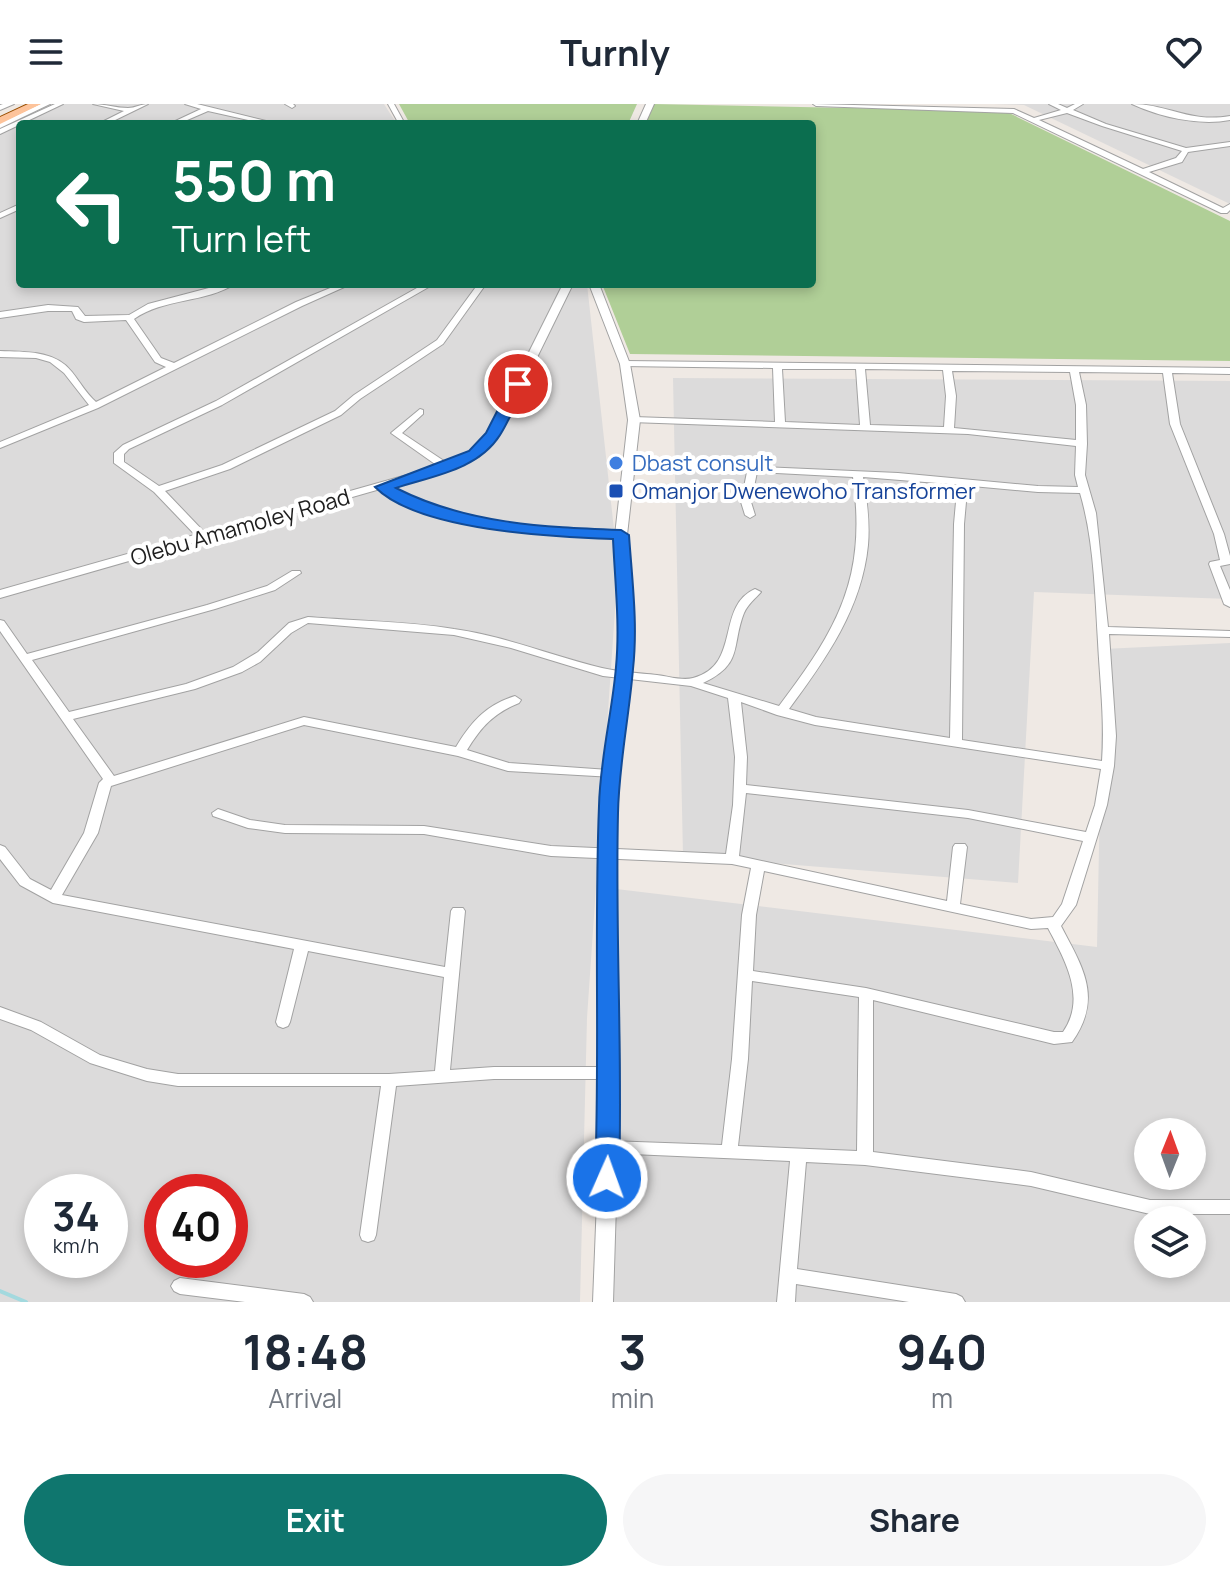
<!DOCTYPE html>
<style>
body{margin:0;font-family:Manrope,sans-serif;background:#f6f6f7;color:#1f2937;height:100vh;display:flex;flex-direction:column;font-size:30px;white-space:nowrap}
*{box-sizing:border-box;margin:0}
p{font-size:26px;color:#747a83}
.icon{flex:none;width:44px;height:44px;fill:none;stroke:currentColor;stroke-width:2;stroke-linecap:round;stroke-linejoin:round}
.map{position:relative;height:1198px;overflow:hidden}
.sheet{display:flex;flex-direction:column;background:#fff;flex:1}
.sheet>*{flex:none}
.top-card{position:absolute;left:16px;top:16px;width:800px;height:168px;border-radius:8px;box-shadow:0 4px 12px #0003;background:#0b6e4f;color:#fff;overflow:hidden}
.needle{width:52px;rotate:1deg}
.fabs{position:absolute;left:1134px;top:1014px;display:grid;gap:16px}
.fabs a{display:grid;place-items:center;width:72px;height:72px;border-radius:50%;background:#fff;box-shadow:0 4px 12px #0003;font-size:40px}
.speed{position:absolute;left:24px;top:1070px;display:flex;gap:16px;font-size:40px;font-weight:700;text-align:center}
.speed>*{display:grid;place-content:center;width:104px;height:104px;border-radius:50%;background:#fff;box-shadow:0 4px 12px #0003;line-height:1}
.speed small{font-size:20px;font-weight:400}
.speed .limit{border:12px solid #d22;background:#fff;color:#111}
.pin{position:absolute;display:grid;place-items:center;width:68px;height:68px;color:#fff;margin:-34px;border:4px solid #fff;border-radius:50%;box-shadow:0 2px 8px #0007}
.me{position:absolute;width:88px;margin:-44px;rotate:2deg;stroke-linejoin:round;filter:drop-shadow(0 0 6px #0008)}
.turn{display:flex;align-items:center;gap:28px;height:168px;padding:0 24px;font-size:36px}
.turn .icon{width:104px;height:104px;stroke-width:2.5}
.turn b{display:block;font-size:56px;line-height:68px}
.eta{display:flex;justify-content:space-evenly;align-items:center;height:136px;text-align:center}
.eta b{font-size:48px;font-weight:700;line-height:56px}
.primary-button{display:flex;gap:16px;margin-top:auto;padding:16px 24px}
.primary-button a{flex:1;height:92px;border-radius:48px;background:#0f766e;color:#fff;font-size:32px;font-weight:700;line-height:92px;text-align:center}
.primary-button a+a{background:#f6f6f7;color:#1f2937}
header{display:flex;justify-content:space-between;align-items:center;height:104px;padding:0 24px;background:#fff;font-size:36px;font-weight:700}
.map>svg:first-child{display:block}
.residential{fill:#dcdbdb;fill-rule:evenodd}
.forest{fill:#b0cf97}
.lines{fill:none;stroke-linecap:round;stroke-linejoin:round}
.stream{stroke:#a3d9de;stroke-width:4}
.minor-casing{stroke:#a2a2a2;stroke-width:2}
.tertiary-casing{stroke:#a2a2a2;stroke-width:2}
.primary-casing{stroke:#984e00;stroke-width:2}
.minor{fill:#fff;fill-rule:evenodd}
.tertiary{fill:#fff;fill-rule:evenodd}
.primary{fill:#fdc39a;fill-rule:evenodd}
.route{fill:#1a73e8;stroke:#114b97;stroke-width:2}
.shop-dot{fill:#3f7fe0;stroke:#fff;stroke-width:3}
.transit-dot{fill:#1a4fb4;stroke:#fff;stroke-width:3}
.labels{text-anchor:middle;dominant-baseline:central;stroke-width:8;stroke-linejoin:round;paint-order:stroke}
.shop-label{font-size:22px;fill:#366cbe;stroke:#fff;text-anchor:start}
.transit-label{font-size:22px;fill:#164399;stroke:#fff;text-anchor:start}
.street-label{font-size:22px;fill:#1e1e1e;stroke:#fff}
</style>
<header><svg class="icon" aria-label="menu" viewBox="0 0 24 24"><path d="M4 6h16M4 12h16M4 18h16"/></svg>Turnly<svg class="icon" aria-label="heart" viewBox="0 0 24 24"><path d="M12 20l-8-8c-3-5 5-10 8-4 3-6 11-1 8 4z"/></svg></header>
<div class="map">
<svg width="1230" height="1198" viewBox="0 0 1230 1198">
<rect width="100%" height="100%" fill="#efe9e4"/>
<path class="residential" d="M50 0H384L397 20H20V180H587L618 462 587 914 580 1198H0V23ZM42 1088H110V1156H42ZM162 1088H230V1156H162Z
M993 0H1230V100L1024 1Z
M673 274 1230 277V495L1034 488 1018 779 683 752Z
M1230 539V1198H609L608 784 1097 843 1103 545ZM1148 1028H1192V1072H1148ZM1148 1116H1192V1160H1148Z"/>
<path class="forest" d="M399 0H637L628 20H410Z
M653 0 1005 7 1230 117V257L630 250 602 180H812V20H645Z"/>
<g class="lines">
<path class="stream" d="M0 1187 26 1198"/>
<g class="minor-casing">
<path id="minor" d="M55 0H63L0 30V25Z
M93 0C105 0 116 4 128 4 135 4 141 0 148 0L107 20H98L124 7Z
M185 0H197L278 20H266L208 7 178 20H169L201 5Z
M285 0H293L295 2 292 4Z
M388 0H394L405 20H399Z
M813 0 1014 5 1034 14 1061 6 1049 0H1058L1067 4 1075 0H1083L1073 6 1106 20 1186 44 1230 38V42L1188 48 1182 58 1149 68 1223 104 1230 100V106L1227 109H1221L1013 9 816 2ZM1067 9 1102 22 1182 47 1176 54 1143 65 1039 16Z
M1132 0C1168 0 1189 19 1230 12V16C1199 22 1160 13 1132 0Z
M20 100V105L0 114V109Z
M224 180H235C205 199 164 194 134 215L161 254 174 259 296 198 340 180H351L302 202 98 304 0 344V338L89 301 64 269 50 258 36 254 0 253V247C25 248 55 246 72 268 80 278 86 289 96 298L166 263 155 258 126 216 84 218 76 215 72 207H48L0 214V208L48 201 78 203 85 212 129 211 148 200Z
M424 180H434L222 301 129 345 124 350V358L159 382 222 361 335 307 354 291 437 236 478 180H486L443 240 360 295 341 311 230 365 165 387 208 432 209 434 208 436H200L154 388 114 359V349L123 341 216 297Z
M625 257 1230 264V270L1172 269 1180 320 1224 430 1230 452V460L1220 462 1230 486V503L1224 500 1209 460 1210 458 1220 456 1214 430 1170 320 1163 269 1079 268 1086 301 1087 340 1085 371 1096 409 1108 523 1230 527V533L1109 530 1116 632 1114 662 1107 701 1076 801 1061 822C1083 864 1103 894 1072 938L1054 940 873 896V1048L1031 1068 1150 1096H1230V1110H1150L1031 1082 865 1061 806 1058 797 1165 956 1190 962 1193 965 1198H909L796 1180 795 1198H777L790 1057 608 1049 602 1048 600 1043 602 1038 608 1037 722 1041 732 955 742 811 751 764 732 760 551 752 424 730 285 729 248 724 213 712 212 709 218 705 250 716 285 721 424 722 551 742 726 750 733 701 735 653 728 594 691 582 603 572 511 544 454 531 308 519 291 529 260 558 242 568 195 585 73 615 114 672 304 613 456 643C471 618 486 601 515 592L521 596 519 599C494 609 481 623 467 646L509 659 609 666 615 670 613 673 508 667 458 652 304 621 111 682 98 729 62 791 445 863 451 807 453 804H463L465 807 450 966 494 963H611L616 965 619 969 616 973 611 975H494L396 982 376 1131 374 1136 368 1138 362 1136 360 1131 381 982H178L147 977 90 959 31 926 0 915V903L41 918 100 951 147 965 178 970H389L435 967 444 873 308 847 290 918 288 922 283 924 278 922 276 918 294 845 53 799 20 781 0 755V741L5 743 30 775 51 786 84 729 99 679 103 675 0 527V516L4 517 27 550 207 501 267 482 292 467H300L301 469 275 486 215 505 32 556 69 608 186 580 233 563 258 548 289 519 308 513C356 517 406 517 454 525 505 532 552 552 602 564 619 568 639 569 657 571 667 572 682 577 693 574 742 561 715 503 755 485L761 488C755 495 748 500 744 509 731 542 744 560 703 579L779 602C838 524 867 474 853 373L757 368 751 398 755 411 750 414 745 411 741 398 747 368 628 362 625 361V357L898 369 1038 382 1078 383 1075 371 1076 342 968 330 631 318 629 316 634 313 775 318 773 264 622 262 620 260ZM782 265H856L860 321 785 318ZM865 265 943 266 946 292 944 323 870 321ZM952 267 1070 268 1076 301V336L954 324 956 292ZM863 373 962 381 957 387 954 420 950 634 816 613 789 605C826 555 862 504 868 441 870 418 867 396 863 373ZM972 382 1038 388 1080 389C1094 436 1095 489 1098 538 1100 578 1105 617 1102 657L962 636 964 420 967 387ZM741 598 777 611 815 621 1101 665 1095 701 1086 728 968 706 746 681 747 653ZM746 689 968 714 1083 737 1062 800 1053 813 1031 815 960 800 967 743 965 740H955L953 743 947 797 739 752ZM764 767 1031 825 1048 824C1065 856 1087 894 1063 928H1054L866 884 753 867 756 811ZM752 877 859 893 857 1047 738 1042 748 955Z
M420 305 423 306V310L402 329 450 361V365H442L391 329Z
M382 380C403 387 423 399 444 406 501 424 562 426 621 428L626 431 621 434C532 432 459 426 378 385L377 383Z
M180 1174 304 1190 310 1193 313 1198H245L180 1190 174 1187 171 1182 174 1177Z"/>
</g>
<g class="tertiary-casing">
<path id="tertiary" d="M3 0H14L0 6V1Z
M40 0H50L0 24V19Z
M646 0H654L645 20H637Z
M563 180H573L499 331 479 353 450 365 0 494V486L442 361 471 349 488 330Z
M589 180H599L630 260 640 316 627 431 633 517 632 563 616 670 615 750 620 969 613 1198H593L602 969 599 750 602 670 618 563 619 517 615 431 628 316 620 260Z"/>
</g>
<g class="primary-casing">
<path id="primary" d="M28 0H41L0 20V13Z"/>
</g>
<use href="#minor" class="minor"/>
<use href="#tertiary" class="tertiary"/>
<use href="#primary" class="primary"/>
</g>
<path class="route" d="M518 276 525 280C517 297 510 315 500 331 478 366 432 372 396 384 467 420 543 423 621 426L629 431C632 475 638 520 633 565 629 613 619 660 618 709 615 831 623 953 619 1074L616 1081 607 1084 599 1081 595 1074C600 950 594 826 599 702 600 655 612 610 616 563 620 521 615 478 613 435 554 433 418 427 375 383L469 347 486 329 511 280Z"/>
<circle class="shop-dot" cx="616" cy="359" r="8"/>
<rect class="transit-dot" x="608" y="379" width="16" height="16" rx="4"/>
<g class="labels">
<g class="shop-label">
<text x="632" y="359">Dbast consult</text>
</g>
<g class="transit-label">
<text x="632" y="387">Omanjor Dwenewoho Transformer</text>
</g>
<g class="street-label">
<text transform="translate(240 423) rotate(-16)">Olebu Amamoley Road</text>
</g>
</g>
</svg>
<div class="fabs">
<a><svg class="needle" viewBox="-14 -14 28 28"><path d="M0-13l5 13h-10z" fill="#e53935"/><path d="M0 13l5-13h-10z" fill="#747a83"/></svg></a>
<a><svg class="icon" aria-label="layers" viewBox="0 0 24 24"><path d="M12 4l9 5-9 5-9-5zM3 14l9 5 9-5"/></svg></a>
</div>
<div class="speed"><div>34<small>km/h</small></div><div class="limit">40</div></div>
<div class="pin" style="left:518px;top:280px;background:#d93025"><svg class="icon" aria-label="arrive" viewBox="0 0 24 24"><path d="M6 21V4h12l-3 4 3 4H6"/></svg></div>
<svg class="me" style="left:607px;top:1074px" viewBox="-20 -20 40 40"><circle r="17" fill="#1a73e8" stroke="#fff" stroke-width="3"/><path d="M0-11L8 9 0 5-8 9z" fill="#fff"/></svg>
<div class="top-card">
<div class="turn"><svg class="icon" aria-label="left" viewBox="0 0 24 24"><path d="M17 20v-9H6M10 6l-5 5 5 5"/></svg><div><b>550 m</b>Turn left</div></div>
</div>
</div>
<section class="sheet">
<div class="eta">
<div><b>18:48</b><p>Arrival</p></div>
<div><b>3</b><p>min</p></div>
<div><b>940</b><p>m</p></div>
</div>
<div class="primary-button"><a>Exit</a><a>Share</a></div>
</section>
